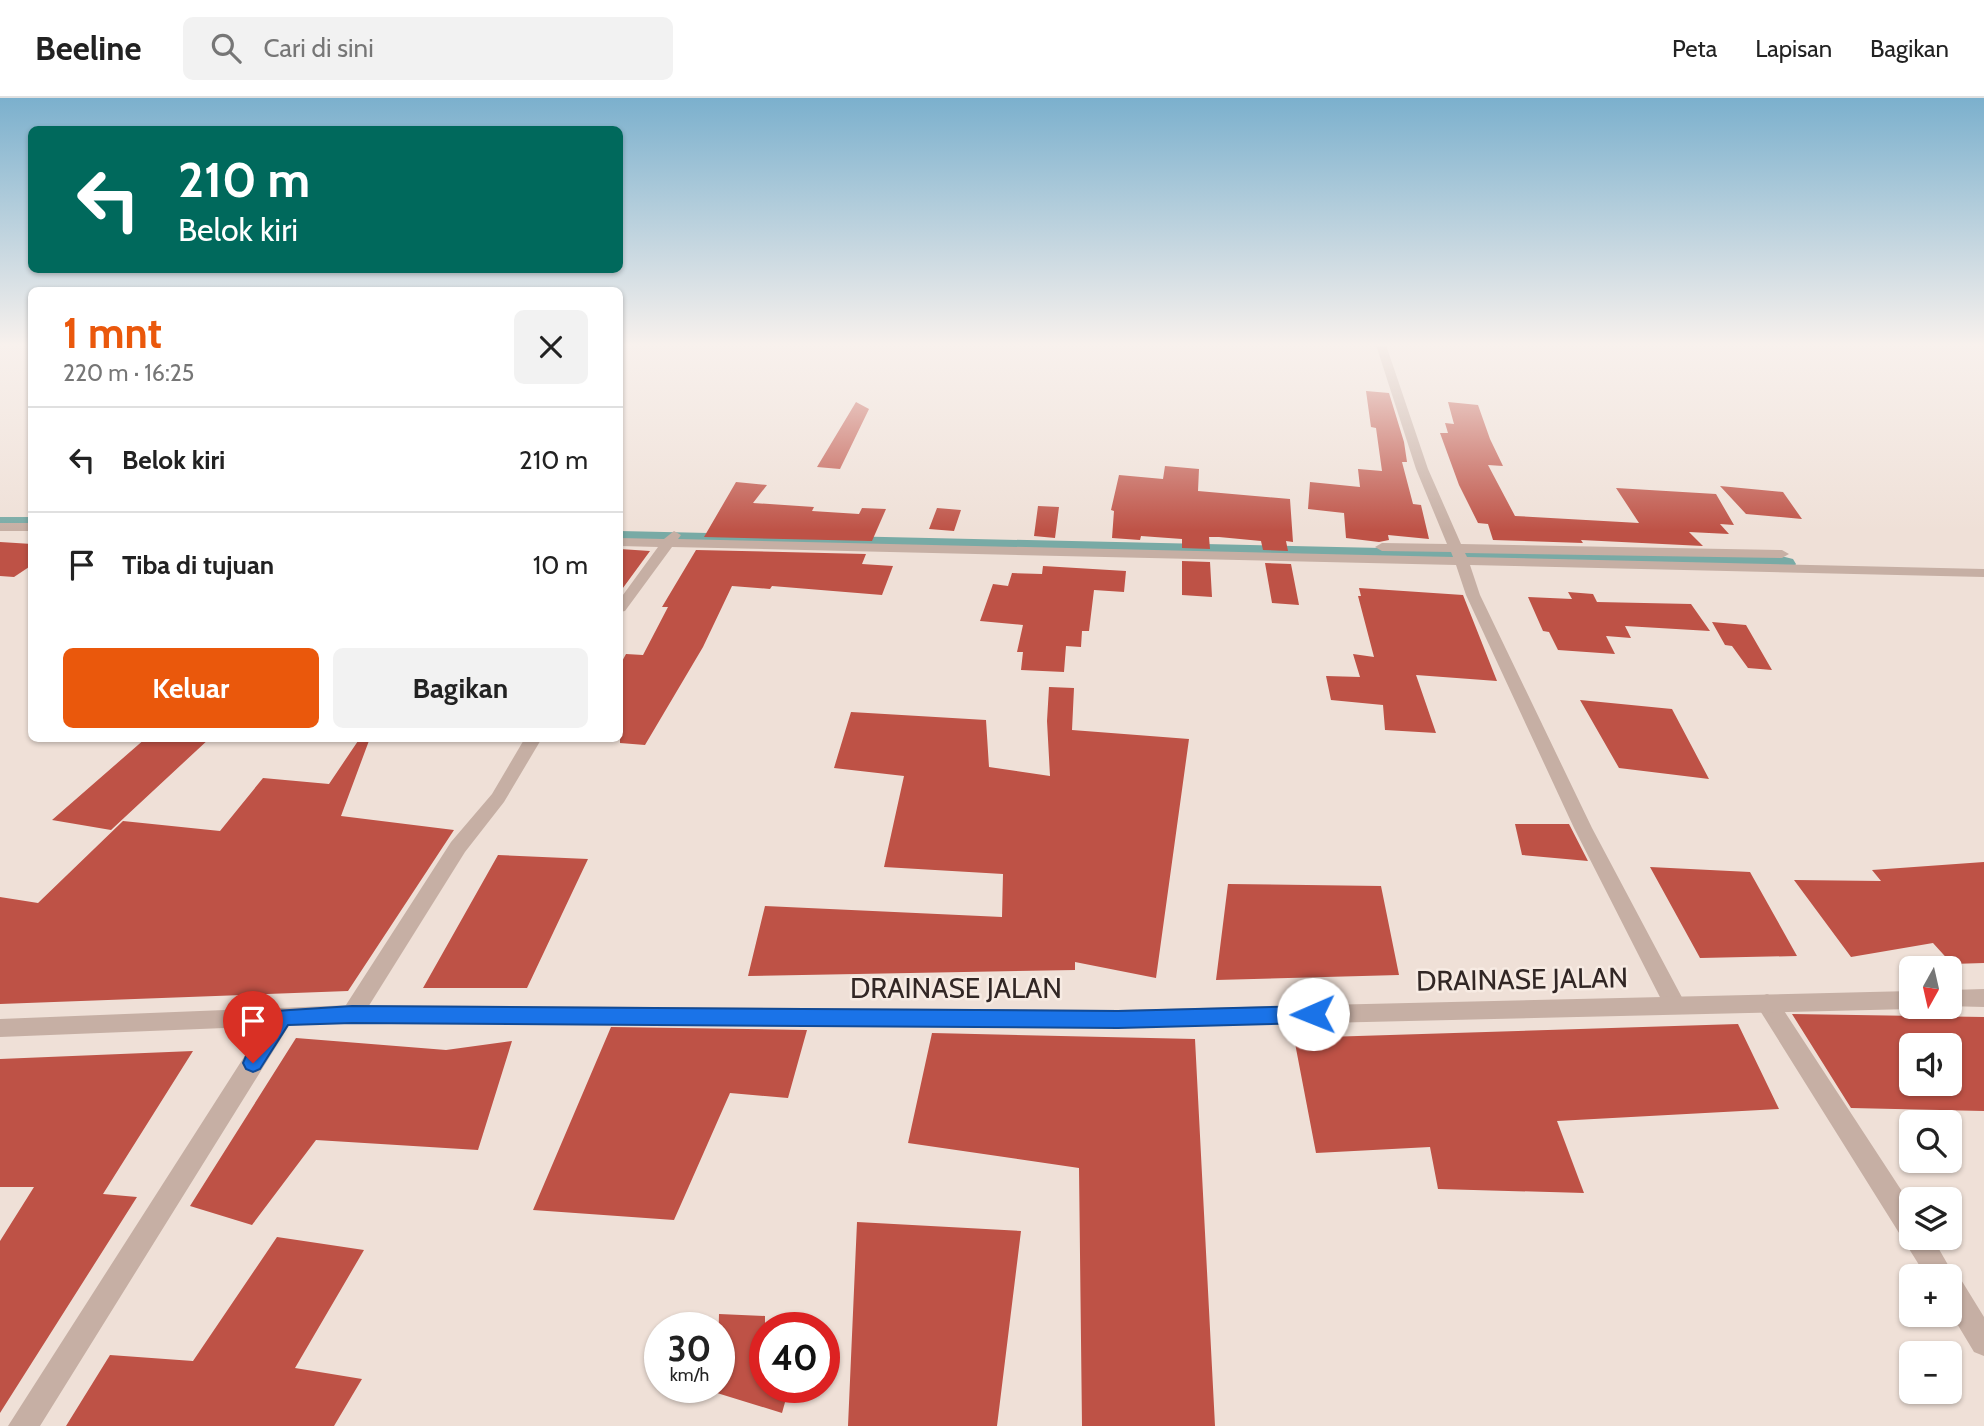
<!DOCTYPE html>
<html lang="id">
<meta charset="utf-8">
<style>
body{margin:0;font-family:Cabin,sans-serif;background:#f2f2f2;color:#222;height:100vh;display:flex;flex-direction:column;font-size:26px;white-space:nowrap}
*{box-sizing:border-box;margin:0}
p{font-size:23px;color:#767676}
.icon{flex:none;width:38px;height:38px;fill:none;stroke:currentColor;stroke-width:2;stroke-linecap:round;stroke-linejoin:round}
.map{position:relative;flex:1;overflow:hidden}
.panel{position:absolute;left:28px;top:189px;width:595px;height:455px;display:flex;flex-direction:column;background:#fff;border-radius:10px;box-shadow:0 2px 5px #0004}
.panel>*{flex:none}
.top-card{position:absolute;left:28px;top:28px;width:595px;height:147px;border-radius:10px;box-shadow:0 2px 5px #0004;background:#00695c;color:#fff;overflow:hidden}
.needle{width:46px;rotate:188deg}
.fabs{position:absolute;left:1899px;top:858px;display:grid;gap:14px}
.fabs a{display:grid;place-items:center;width:63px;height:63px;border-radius:10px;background:#fff;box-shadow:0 2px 5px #0004;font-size:35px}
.speed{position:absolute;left:644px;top:1214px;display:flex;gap:14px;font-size:35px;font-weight:700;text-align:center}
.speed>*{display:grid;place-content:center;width:91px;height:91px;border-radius:50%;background:#fff;box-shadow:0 2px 5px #0004;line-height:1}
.speed small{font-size:18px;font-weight:400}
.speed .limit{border:10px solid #d22;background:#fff;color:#111}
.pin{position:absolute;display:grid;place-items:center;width:60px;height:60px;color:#fff;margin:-72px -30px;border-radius:50% 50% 50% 0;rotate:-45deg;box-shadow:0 0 7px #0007}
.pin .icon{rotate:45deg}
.me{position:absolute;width:77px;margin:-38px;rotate:269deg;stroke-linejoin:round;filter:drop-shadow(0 0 5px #0008)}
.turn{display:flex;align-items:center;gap:24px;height:147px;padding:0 35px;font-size:32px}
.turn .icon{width:91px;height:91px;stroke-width:2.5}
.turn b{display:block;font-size:49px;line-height:60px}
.round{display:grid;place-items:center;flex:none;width:74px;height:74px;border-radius:10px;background:#f2f2f2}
.head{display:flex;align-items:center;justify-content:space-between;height:119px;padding:0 35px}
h1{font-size:42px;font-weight:700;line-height:52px;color:#ea580c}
.cta{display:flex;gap:14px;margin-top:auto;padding:14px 35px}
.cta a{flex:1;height:80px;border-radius:10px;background:#ea580c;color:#fff;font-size:28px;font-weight:700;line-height:80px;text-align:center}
.cta a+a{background:#f2f2f2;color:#222}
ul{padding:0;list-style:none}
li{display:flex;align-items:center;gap:21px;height:105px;padding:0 35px;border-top:2px solid #e0e0e0}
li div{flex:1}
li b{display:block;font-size:26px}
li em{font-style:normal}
header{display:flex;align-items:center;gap:42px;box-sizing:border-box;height:98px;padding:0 35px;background:#fff;border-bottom:2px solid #e0e0e0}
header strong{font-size:33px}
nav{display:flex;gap:38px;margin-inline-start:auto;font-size:24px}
.search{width:490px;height:63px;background:#f2f2f2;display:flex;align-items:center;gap:18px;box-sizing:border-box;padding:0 24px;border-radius:10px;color:#767676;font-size:26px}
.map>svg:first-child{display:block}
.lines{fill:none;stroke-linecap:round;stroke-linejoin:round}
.canal{fill:#78aaa5;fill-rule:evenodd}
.building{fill:#be5246;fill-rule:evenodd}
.minor{fill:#c6afa4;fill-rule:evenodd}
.tertiary{fill:#c6afa4;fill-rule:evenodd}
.route{fill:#1a73e8;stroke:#114b97;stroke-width:2}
.labels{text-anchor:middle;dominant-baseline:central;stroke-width:5;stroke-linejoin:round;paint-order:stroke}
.near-street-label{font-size:28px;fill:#322725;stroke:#f7ebe3}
</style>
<header>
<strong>Beeline</strong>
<div class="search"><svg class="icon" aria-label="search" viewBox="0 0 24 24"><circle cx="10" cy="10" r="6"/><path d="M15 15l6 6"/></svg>Cari di sini</div>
<nav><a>Peta</a><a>Lapisan</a><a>Bagikan</a></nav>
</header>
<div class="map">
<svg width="1984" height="1328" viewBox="0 0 1984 1328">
<rect width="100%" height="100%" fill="#efe0d7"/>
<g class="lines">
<path class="canal" d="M0 419H32V431H0Z
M620 433 1785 459 1793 461 1796 466 1793 471 1785 473 620 445Z"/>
</g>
<path class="building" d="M1366 293 1389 295 1404 344 1407 364H1402L1413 406 1421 407 1429 441 1388 437 1389 442 1379 444 1346 440 1344 415 1308 411 1310 384 1360 389 1358 371 1382 373 1376 330 1371 329Z
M856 304 869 311 840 371 817 369Z
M1448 304 1478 307 1490 341 1503 368 1488 367 1515 418 1639 425 1616 390 1716 396 1734 427 1720 426 1729 436 1689 434 1703 448 1581 442 1583 445 1493 442 1488 426 1478 425 1459 387 1440 335H1448L1445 325 1454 326Z
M1165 368 1199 371 1198 393 1290 401 1293 444 1286 443 1288 453 1263 452 1261 443 1219 439H1209L1210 451 1182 450V441L1141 438 1140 442 1112 440 1114 413 1111 412 1119 377 1163 381Z
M736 384 767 387 753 405 814 409 812 413 859 416 862 410 886 411 872 443 704 439Z
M1720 388 1783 394 1802 421 1746 416Z
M1038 408 1059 409 1055 440 1034 438Z
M937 410 961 412 954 433 929 431Z
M0 444 32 446V467L14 479 0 478Z
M620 451 650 453 620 494Z
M696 452 866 456 862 466 893 468 882 497 772 488 770 491 732 488 703 549 645 647 620 645V567L626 556 643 557 668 509H662Z
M1182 463 1210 464 1212 499 1182 497Z
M1265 465 1291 466 1299 507 1272 505Z
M1043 468 1126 473 1124 494 1094 492 1089 533H1082L1081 549 1066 548 1064 574 1021 572 1023 554H1017L1023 527 980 523 993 486 1008 488 1012 475 1042 476Z
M1359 490 1463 497 1497 583 1416 577 1436 635 1385 632 1383 607 1331 602 1326 578 1360 579 1353 556 1374 559 1358 498H1361Z
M1568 494 1593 496 1597 504 1691 506 1710 533 1625 528 1631 540 1606 538 1615 556 1558 552 1549 534 1543 533 1528 499 1572 501Z
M1712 524 1746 527 1772 572 1748 570 1732 548 1725 547Z
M1049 589 1074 590 1072 632 1189 641 1156 880 1075 864V872L748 878 765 808 1002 819 1003 776 884 769 904 678 834 670 851 614 986 622 989 669 1050 678 1047 623Z
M1580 602 1672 611 1709 681 1619 670Z
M146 640H210L111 732 52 722Z
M360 640H370L341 718 454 732 348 893 0 906V799L38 805 123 723 220 733 263 680 329 686Z
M1515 726H1569L1588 763 1522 757Z
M498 757 588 761 527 890H423Z
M1984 764V865L1952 866 1933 845 1851 859 1794 782 1881 783 1872 772Z
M1650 769 1750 774 1797 858 1700 860Z
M1228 786 1381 788 1399 877 1216 882Z
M1792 916 1984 919V1013L1851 1010ZM1911 947H1950V985H1911Z
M1738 926 1779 1011 1557 1023 1584 1095 1438 1091 1430 1049 1316 1055 1294 940Z
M611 929 807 932 788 1000 730 995 674 1122 533 1112Z
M932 935 1195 941 1215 1328H1082L1079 1070 908 1045Z
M296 940 446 952 512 943 478 1052 316 1042 252 1127 190 1108Z
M193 953 103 1096 137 1099 0 1315V1143L34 1089H0V961Z
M857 1124 1021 1133 997 1328H848Z
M277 1139 364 1152 295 1270 362 1281 334 1328H66L110 1257 193 1263Z
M719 1216 765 1218V1290H789L782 1315 717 1295Z"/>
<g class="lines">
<path class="minor" d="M1376 247H1386L1428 371 1461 446 1782 452 1789 456 1782 460 1465 455 1467 459 1984 471V479L1470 467 1480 497 1592 730 1686 907 1683 913 1675 916 1667 913 1574 730 1466 497 1456 467 672 449 625 513 620 514V501L658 449 620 448V440L664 441 674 433 681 437 678 441 1453 459 1451 454 1382 453 1375 449 1382 445 1447 446 1416 371Z
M0 425H32V433H0Z
M525 640H542L504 704 465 754 360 922 352 925 344 922 341 916 344 910 451 744 492 696Z
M1767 896 1775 899 1911 1107V1139H1932L1955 1179 1960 1180 1984 1219V1258L1974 1254 1950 1214V1178H1926L1759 911 1756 905 1759 899Z
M282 910 290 912 293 919 290 926 40 1328H8L274 912Z"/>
<path class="tertiary" d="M1984 891V909L1945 908H1950V892Z
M1911 893V908H1919L1911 911 1118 930 352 925 0 939V921L352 907 1118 912Z"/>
</g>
<linearGradient id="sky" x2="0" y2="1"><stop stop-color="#7bb0cd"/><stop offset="0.57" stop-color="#f8f1ed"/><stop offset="1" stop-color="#f8f1ed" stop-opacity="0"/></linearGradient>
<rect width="1984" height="433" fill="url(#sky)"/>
<path class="route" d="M352 908 1118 913 1313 908 1320 910 1323 916 1320 922 1313 925 1118 930 352 925 288 927 260 971 253 974 246 971 243 965 246 958 275 913Z"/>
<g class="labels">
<g class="near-street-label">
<text transform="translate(1522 881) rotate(-1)">DRAINASE JALAN</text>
<text x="956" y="890">DRAINASE JALAN</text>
</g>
</g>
</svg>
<div class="fabs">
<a><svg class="needle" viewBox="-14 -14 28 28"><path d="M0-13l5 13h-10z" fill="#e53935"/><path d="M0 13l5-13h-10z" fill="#767676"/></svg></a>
<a><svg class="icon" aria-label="sound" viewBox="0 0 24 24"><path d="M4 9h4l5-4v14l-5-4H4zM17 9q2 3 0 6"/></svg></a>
<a><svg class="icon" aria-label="search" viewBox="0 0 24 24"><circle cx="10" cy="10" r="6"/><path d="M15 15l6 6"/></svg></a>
<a><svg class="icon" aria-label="layers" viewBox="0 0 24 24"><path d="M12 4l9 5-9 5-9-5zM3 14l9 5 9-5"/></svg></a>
<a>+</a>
<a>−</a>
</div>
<div class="speed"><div>30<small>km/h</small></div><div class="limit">40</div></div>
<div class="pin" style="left:253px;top:965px;background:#d93025"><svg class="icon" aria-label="arrive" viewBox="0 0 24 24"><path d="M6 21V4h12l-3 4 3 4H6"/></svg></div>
<svg class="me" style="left:1313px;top:916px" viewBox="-20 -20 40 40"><circle r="19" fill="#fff"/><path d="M0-13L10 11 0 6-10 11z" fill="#1a73e8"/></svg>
<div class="top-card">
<div class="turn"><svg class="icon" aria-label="left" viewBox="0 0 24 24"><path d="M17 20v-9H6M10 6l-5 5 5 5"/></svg><div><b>210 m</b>Belok kiri</div></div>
</div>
<section class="panel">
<div class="head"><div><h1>1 mnt</h1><p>220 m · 16:25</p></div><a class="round"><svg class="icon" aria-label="close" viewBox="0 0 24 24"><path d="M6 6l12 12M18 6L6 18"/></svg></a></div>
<ul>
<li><svg class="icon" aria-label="left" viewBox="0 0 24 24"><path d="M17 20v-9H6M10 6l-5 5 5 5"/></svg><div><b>Belok kiri</b></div><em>210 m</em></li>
<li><svg class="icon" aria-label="arrive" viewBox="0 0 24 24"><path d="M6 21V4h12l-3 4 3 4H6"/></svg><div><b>Tiba di tujuan</b></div><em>10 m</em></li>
</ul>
<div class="cta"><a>Keluar</a><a>Bagikan</a></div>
</section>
</div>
